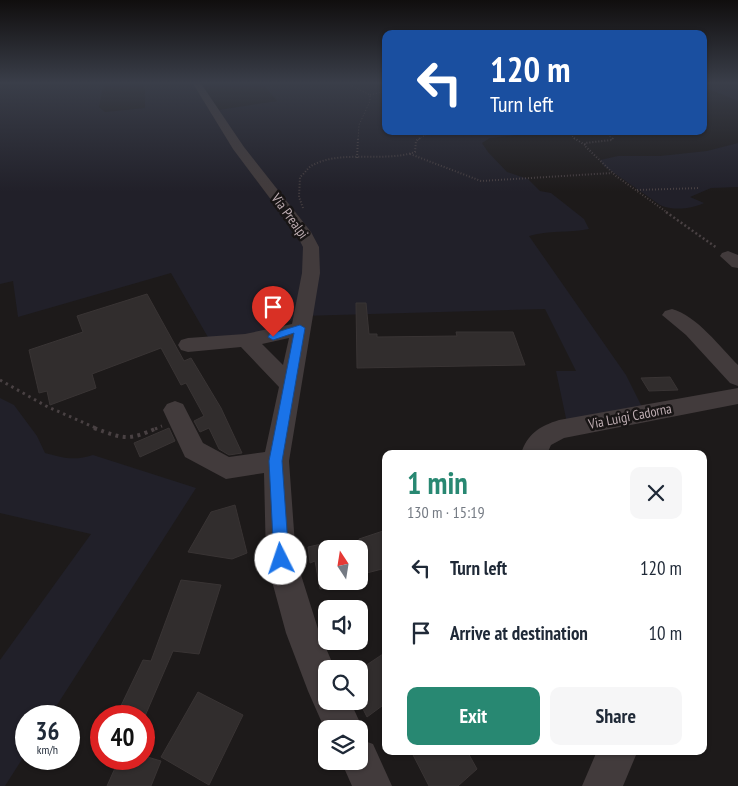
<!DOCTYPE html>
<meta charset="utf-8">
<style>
body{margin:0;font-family:"PT Sans Narrow",sans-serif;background:#f6f6f7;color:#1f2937;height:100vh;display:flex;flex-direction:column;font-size:19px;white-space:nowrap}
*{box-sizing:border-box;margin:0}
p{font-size:16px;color:#747a83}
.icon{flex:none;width:28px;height:28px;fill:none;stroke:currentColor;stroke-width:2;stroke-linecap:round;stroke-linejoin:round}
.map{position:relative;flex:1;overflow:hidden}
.panel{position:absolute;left:382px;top:450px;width:325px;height:305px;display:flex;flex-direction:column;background:#fff;border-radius:10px;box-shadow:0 1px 4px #0004}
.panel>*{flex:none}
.banner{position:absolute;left:382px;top:30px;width:325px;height:105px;border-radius:10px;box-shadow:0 1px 4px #0004;background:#1a4fa0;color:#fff;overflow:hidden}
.needle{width:32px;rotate:348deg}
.fabs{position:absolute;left:318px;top:540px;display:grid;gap:10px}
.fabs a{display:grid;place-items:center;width:50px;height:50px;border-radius:10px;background:#fff;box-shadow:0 1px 4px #0004;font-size:25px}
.speed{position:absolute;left:15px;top:705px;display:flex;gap:10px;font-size:25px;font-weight:700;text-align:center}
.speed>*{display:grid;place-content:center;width:65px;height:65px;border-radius:50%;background:#fff;box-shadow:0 1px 4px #0004;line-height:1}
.speed small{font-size:12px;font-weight:400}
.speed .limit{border:8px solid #d22;background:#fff;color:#111}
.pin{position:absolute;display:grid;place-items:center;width:42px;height:42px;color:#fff;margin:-51px -21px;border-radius:50% 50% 50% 0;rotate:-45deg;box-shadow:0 0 5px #0007}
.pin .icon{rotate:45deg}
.me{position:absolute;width:55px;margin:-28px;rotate:356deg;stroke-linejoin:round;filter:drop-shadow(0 0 4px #0008)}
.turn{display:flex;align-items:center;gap:18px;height:105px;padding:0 25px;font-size:22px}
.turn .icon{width:65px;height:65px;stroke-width:2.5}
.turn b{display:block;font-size:35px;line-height:42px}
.round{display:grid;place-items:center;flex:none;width:52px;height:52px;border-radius:10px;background:#f6f6f7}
.headline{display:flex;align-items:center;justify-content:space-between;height:85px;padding:0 25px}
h1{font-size:30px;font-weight:700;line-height:38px;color:#288872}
.primary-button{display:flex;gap:10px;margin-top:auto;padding:10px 25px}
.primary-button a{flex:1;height:58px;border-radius:10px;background:#288872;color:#fff;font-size:20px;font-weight:700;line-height:58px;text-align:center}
.primary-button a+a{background:#f6f6f7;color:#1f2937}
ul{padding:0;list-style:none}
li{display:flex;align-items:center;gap:15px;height:65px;padding:0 25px}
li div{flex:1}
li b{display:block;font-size:19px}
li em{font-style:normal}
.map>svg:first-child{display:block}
.green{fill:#212029}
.building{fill:#312d2d;stroke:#393434}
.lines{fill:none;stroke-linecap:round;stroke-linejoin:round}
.path-far4{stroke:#494143;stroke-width:1;stroke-dasharray:1 2;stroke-linecap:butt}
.path-far3{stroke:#494143;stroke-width:2;stroke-dasharray:1 2;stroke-linecap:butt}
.path-far2{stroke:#494143;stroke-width:2.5;stroke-dasharray:2 2.5;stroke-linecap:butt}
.path-far1{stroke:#494143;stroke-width:3;stroke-dasharray:2.5 4;stroke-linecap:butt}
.path{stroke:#494143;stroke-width:4;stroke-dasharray:3 4.5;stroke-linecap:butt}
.minor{fill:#423b3c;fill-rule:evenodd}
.route{fill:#1a73e8;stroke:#114b97}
.labels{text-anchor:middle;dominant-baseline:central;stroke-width:5;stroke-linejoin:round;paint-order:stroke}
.street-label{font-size:14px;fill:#bdacb1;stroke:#181515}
</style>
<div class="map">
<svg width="738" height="786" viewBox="0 0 738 786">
<rect width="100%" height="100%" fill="#1d1a1a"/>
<path class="green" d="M0 82H104L99 107 105 112 145 108V91L143 82H192L212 111 277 101 261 82H386V131H555L490 138 482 143 488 152 507 172 528 179 540 191 551 193 584 219 589 229C569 233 548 230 529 236L626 375 644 411 567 423 556 371H576L545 309 302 316 256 336 209 339 171 273 18 317 13 281 0 284Z
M704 82H738V101L704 87Z
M738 143V187L711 188 690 197 704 203C692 209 673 211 660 205L604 166 600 160 618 156H660L707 151Z
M0 398 14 405 37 436 45 453C63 458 75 461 93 455L196 488 50 716H26V753L5 786H0V660L91 534 0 513Z"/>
<path class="building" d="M147 294 184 361 191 358 221 408 242 453 229 455 219 449 209 428 200 432 194 421 204 416 186 383 181 385 161 348 92 374 96 388 50 405 47 391 39 393 29 350 83 332 77 316Z
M356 303H366L369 334H377V337L457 336 456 332H513L525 365 357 368Z
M670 377 678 390 649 391 641 378Z
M169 428 175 441 140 457 134 443Z
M235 505 247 553 232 559 188 552 211 512Z
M386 530V568L359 575V539Z
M326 543V588L320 589 315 561 310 563 308 547Z
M181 580 221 585 199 654 173 651 145 716H116L143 660 151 661Z
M386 652V703L367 717 359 701V670Z
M198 692 243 715 209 785 161 757Z
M411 751H467L477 769 458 786H429Z
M144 756 161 761 151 786H107L119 759H144Z"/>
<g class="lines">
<path class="path-far4" d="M344 82 370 95V101L359 125 358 140
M381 82 386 84
M370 95 386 91
M569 131 575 140
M607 131 612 140
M418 140 431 131"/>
<path class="path-far3" d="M574 138 585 145
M613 138 612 140 585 143V146L616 176 668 213
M410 154 481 181 612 173
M357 158 358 138
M637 190 700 188
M303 208 299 197 300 177C304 174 307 169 311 166 340 149 383 163 415 152L416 141 420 138"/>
<path class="path-far2" d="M666 212 717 248"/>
<path class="path-far1" d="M0 380 46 406 98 429
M155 429 162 426"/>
<path class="path" d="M94 428C124 439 128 441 157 428"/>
<path class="minor" d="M192 82H200L244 147 311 232 319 247 320 273 289 461 296 559 319 632 335 669H326V701H350L363 729 359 738V729H326V732L308 691 286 633 266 559 264 473 226 479 185 457 163 410 167 404 175 401 183 404 203 443 229 457 265 452 279 387 241 347 188 352 181 350 178 345 181 340 188 338 245 334 292 324 302 273 303 247 296 233 233 149ZM289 338 283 365 262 344Z
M728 251 738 255V268L732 267 720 256 722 253Z
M672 309C696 315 721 348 738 365V386L730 383 686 335 662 315 665 311Z
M738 388V404L564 438 551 445 547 454H521C527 434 540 426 559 420Z
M359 739 373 744 392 786H352L341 761H359Z
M597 751H635L636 755 623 786H582Z"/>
</g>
<linearGradient id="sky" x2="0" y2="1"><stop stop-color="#100e0e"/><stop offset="0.43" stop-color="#3a3e49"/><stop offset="1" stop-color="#3a3e49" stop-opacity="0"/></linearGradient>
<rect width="738" height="192" fill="url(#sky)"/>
<path class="route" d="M300 325 305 328 282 461 289 559 287 564 281 567 276 564 274 559 269 461 294 333 273 340 268 337 270 334Z"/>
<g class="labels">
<g class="street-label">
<text transform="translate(290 216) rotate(54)">Via Prealpi</text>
<text transform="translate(630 416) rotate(-11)">Via Luigi Cadorna</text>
</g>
</g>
</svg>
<div class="fabs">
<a><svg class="needle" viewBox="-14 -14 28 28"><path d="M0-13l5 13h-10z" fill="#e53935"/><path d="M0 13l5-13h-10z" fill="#747a83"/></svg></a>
<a><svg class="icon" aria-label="sound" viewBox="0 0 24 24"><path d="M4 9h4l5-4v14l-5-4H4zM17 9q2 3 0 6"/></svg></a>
<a><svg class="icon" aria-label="search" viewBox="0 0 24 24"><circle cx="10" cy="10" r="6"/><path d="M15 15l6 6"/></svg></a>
<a><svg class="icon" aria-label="layers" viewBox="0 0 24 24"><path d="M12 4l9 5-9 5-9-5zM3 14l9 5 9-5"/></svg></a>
</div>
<div class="speed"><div>36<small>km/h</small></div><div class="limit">40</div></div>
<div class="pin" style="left:273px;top:337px;background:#d93025"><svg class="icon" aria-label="arrive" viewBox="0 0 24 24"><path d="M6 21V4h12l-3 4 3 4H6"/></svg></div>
<svg class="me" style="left:281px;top:559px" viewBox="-20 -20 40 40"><circle r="19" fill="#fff"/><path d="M0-13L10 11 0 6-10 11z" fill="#1a73e8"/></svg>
<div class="banner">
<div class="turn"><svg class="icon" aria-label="left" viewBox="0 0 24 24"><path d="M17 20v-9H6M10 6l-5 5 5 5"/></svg><div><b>120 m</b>Turn left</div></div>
</div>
<section class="panel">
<div class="headline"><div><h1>1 min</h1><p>130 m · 15:19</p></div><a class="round"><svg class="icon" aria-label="close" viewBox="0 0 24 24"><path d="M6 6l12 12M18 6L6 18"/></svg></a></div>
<ul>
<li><svg class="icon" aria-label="left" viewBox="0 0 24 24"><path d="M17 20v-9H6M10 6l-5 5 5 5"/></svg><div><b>Turn left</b></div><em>120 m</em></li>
<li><svg class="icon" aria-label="arrive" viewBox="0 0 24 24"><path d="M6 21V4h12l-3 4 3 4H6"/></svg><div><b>Arrive at destination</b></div><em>10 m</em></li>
</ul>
<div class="primary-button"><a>Exit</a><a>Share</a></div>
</section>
</div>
